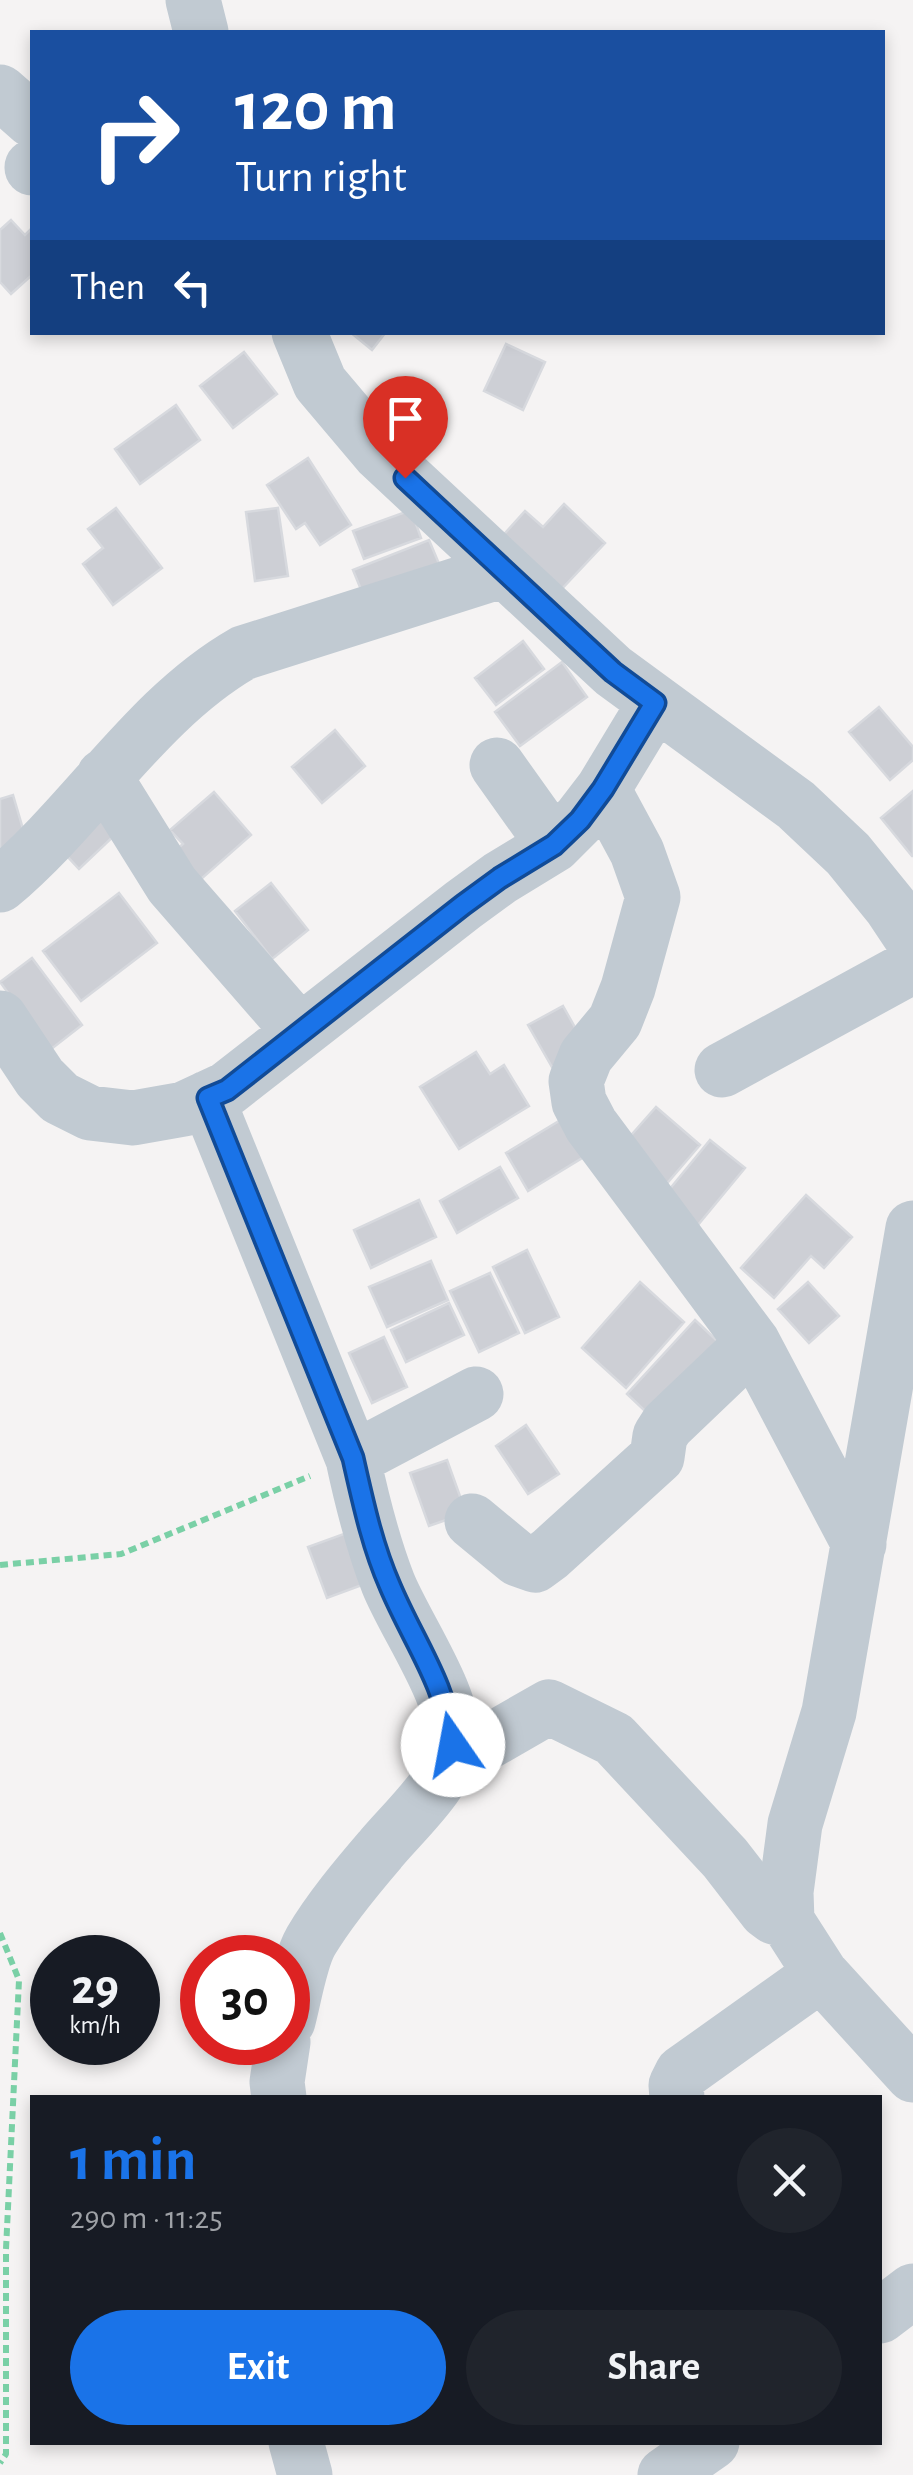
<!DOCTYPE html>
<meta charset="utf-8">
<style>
body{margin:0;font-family:"Alegreya Sans",sans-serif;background:#20242c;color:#f1f3f6;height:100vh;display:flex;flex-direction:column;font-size:38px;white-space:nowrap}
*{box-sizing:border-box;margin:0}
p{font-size:32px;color:#9ea1a6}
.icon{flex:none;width:55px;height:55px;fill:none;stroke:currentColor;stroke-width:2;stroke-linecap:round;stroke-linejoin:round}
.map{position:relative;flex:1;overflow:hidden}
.sheet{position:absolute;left:30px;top:2095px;width:852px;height:350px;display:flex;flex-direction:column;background:#171b24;border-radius:0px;box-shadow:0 5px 15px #0003}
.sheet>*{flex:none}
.hud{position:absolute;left:30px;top:30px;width:855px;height:305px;border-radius:0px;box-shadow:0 5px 15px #0003;background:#1a4fa0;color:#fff;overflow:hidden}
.speed{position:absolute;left:30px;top:1935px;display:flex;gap:20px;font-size:50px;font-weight:700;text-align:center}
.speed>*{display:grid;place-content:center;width:130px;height:130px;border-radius:50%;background:#171b24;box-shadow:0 5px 15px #0003;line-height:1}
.speed small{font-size:25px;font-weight:400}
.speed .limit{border:15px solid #d22;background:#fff;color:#111}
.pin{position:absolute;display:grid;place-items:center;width:85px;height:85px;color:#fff;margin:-102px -42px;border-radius:50% 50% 50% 0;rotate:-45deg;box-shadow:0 0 10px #0007}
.pin .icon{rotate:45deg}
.me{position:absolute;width:110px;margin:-55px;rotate:348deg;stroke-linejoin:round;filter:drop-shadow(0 0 8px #0008)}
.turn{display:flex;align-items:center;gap:35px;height:210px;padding:0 40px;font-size:45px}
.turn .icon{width:130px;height:130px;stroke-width:2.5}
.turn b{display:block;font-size:70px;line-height:85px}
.then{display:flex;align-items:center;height:95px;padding:0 40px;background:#0003;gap:20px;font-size:38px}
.round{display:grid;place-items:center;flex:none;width:105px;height:105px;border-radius:52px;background:#20242c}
.overview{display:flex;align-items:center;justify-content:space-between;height:170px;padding:0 40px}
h1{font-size:60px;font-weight:700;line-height:75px;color:#1a73e8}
.button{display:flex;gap:20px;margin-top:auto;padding:20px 40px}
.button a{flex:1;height:115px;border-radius:60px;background:#1a73e8;color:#fff;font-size:40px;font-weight:700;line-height:115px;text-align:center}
.button a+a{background:#20242c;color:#f1f3f6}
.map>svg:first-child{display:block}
.building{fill:#cdcfd5;stroke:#d7d9de;stroke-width:2.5}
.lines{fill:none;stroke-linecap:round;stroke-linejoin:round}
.path{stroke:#7ad0a6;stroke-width:6;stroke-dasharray:8 5;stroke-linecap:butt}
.minor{stroke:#c1cad2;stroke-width:55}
.route-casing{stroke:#114b97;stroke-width:25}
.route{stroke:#1a73e8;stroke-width:18}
</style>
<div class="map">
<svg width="913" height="2475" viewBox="0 0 913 2475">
<rect width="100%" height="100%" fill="#f5f3f3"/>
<path class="building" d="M11 220 25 235 32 228V275L11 294 0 282V230Z
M350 332H386L372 350Z
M506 344 545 362 523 410 484 391Z
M244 352 277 394 233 428 200 386Z
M176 405 200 440 140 484 115 449Z
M308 458 351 525 320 545 305 523 296 529 267 485Z
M564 504 605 543 557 594 499 540 525 511 543 527Z
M116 508 162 568 113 605 83 564 103 548 88 529Z
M278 508 288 576 255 581 246 512Z
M411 510 421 538 364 559 353 531Z
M429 540 445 578 369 609 353 570Z
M523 641 544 669 496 705 475 678Z
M562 662 587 697 520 746 495 712Z
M879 707 913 747V760L890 780 849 732Z
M335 730 365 766 322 803 292 767Z
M913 791V856H912L881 818Z
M214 792 251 835 192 887 167 858 183 844 170 830Z
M13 795 30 853 0 862V799Z
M93 806 117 833 79 869 54 842Z
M271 883 308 930 272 959 235 911Z
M119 893 157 943 81 1001 43 951Z
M32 958 82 1025 50 1050 0 982Z
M563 1006 586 1047 552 1067 528 1025Z
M476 1052 490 1074 504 1065 529 1106 459 1149 420 1087Z
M656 1107 700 1145 663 1188 618 1150Z
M569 1115 592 1152 528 1191 506 1153Z
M710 1140 745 1168 693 1231 659 1202Z
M500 1167 518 1198 457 1233 440 1201Z
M806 1195 852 1237 824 1268 811 1256 774 1298 741 1268Z
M419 1200 436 1237 371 1268 354 1230Z
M527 1250 559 1317 525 1333 493 1267Z
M431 1261 448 1300 387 1327 369 1287Z
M490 1273 519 1333 479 1352 450 1291Z
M640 1282 684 1322 626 1388 582 1348Z
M808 1282 839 1316 809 1343 778 1309Z
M449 1303 464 1335 406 1362 391 1330Z
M695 1320 730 1353 662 1427 627 1394Z
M384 1337 407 1387 372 1403 349 1353Z
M526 1425 559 1474 528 1494 496 1446Z
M447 1460 466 1513 429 1526 410 1473Z
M363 1527 381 1578 327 1598 308 1547Z"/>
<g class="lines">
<path class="path" d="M0 1565 121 1554 310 1476
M0 1933 19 1980 6 2249V2454L0 2463"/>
<path class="minor" d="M193 0 201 32
M0 92 32 120
M32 167V168
M299 332 320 383 380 454 613 671 796 805 848 854 891 907 913 940
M497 765 554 845
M104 776 172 885 300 1032
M603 789 637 852 653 897 628 988 615 1021 586 1056 576 1081 579 1102 591 1125 753 1343 859 1544
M0 885C85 814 147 708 243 653L504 570
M0 1018 40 1078 60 1098 90 1113 133 1118 184 1109 227 1089 463 905 500 878 554 845 580 819 603 789 655 703
M722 1070 913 966
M207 1098 353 1459C362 1501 372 1542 388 1583 405 1626 458 1699 453 1745 450 1781 402 1823 380 1850 356 1878 330 1909 311 1941 300 1960 294 1999 288 2021
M913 1228 829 1712 795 1824 786 1892 787 1921 821 1974 913 2075
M353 1459 476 1394
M472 1521 518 1559 535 1565 550 1554 657 1457 660 1436 667 1425 753 1343
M446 1766 549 1707 614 1739 725 1858 766 1911 774 1917 787 1921
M279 2098 277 2082 283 2042
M677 2098 676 2085 682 2073 821 1974
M880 2316 913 2291
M296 2442 305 2475
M665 2475 712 2442"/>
</g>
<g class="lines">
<g class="route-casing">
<path id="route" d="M405 478 613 672 655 703 603 789 580 820 554 845 500 878 463 905 227 1090 208 1098 353 1458C363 1502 372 1545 390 1586 413 1641 446 1684 453 1745"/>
</g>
<use href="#route" class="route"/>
</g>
</svg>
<div class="speed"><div>29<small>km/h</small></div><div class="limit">30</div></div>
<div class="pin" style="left:405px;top:478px;background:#d93025"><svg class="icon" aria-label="arrive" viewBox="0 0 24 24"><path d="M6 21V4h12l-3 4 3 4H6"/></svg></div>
<svg class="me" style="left:453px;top:1745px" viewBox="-20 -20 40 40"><circle r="19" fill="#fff"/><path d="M0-13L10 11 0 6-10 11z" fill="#1a73e8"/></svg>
<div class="hud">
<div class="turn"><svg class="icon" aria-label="right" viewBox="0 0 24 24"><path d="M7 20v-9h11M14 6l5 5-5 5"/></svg><div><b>120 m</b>Turn right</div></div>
<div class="then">Then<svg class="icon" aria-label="left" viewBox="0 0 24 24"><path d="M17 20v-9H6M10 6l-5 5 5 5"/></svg></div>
</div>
<section class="sheet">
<div class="overview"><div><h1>1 min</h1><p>290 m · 11:25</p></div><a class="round"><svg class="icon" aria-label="close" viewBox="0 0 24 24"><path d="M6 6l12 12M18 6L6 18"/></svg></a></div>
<div class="button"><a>Exit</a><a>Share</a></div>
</section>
</div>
